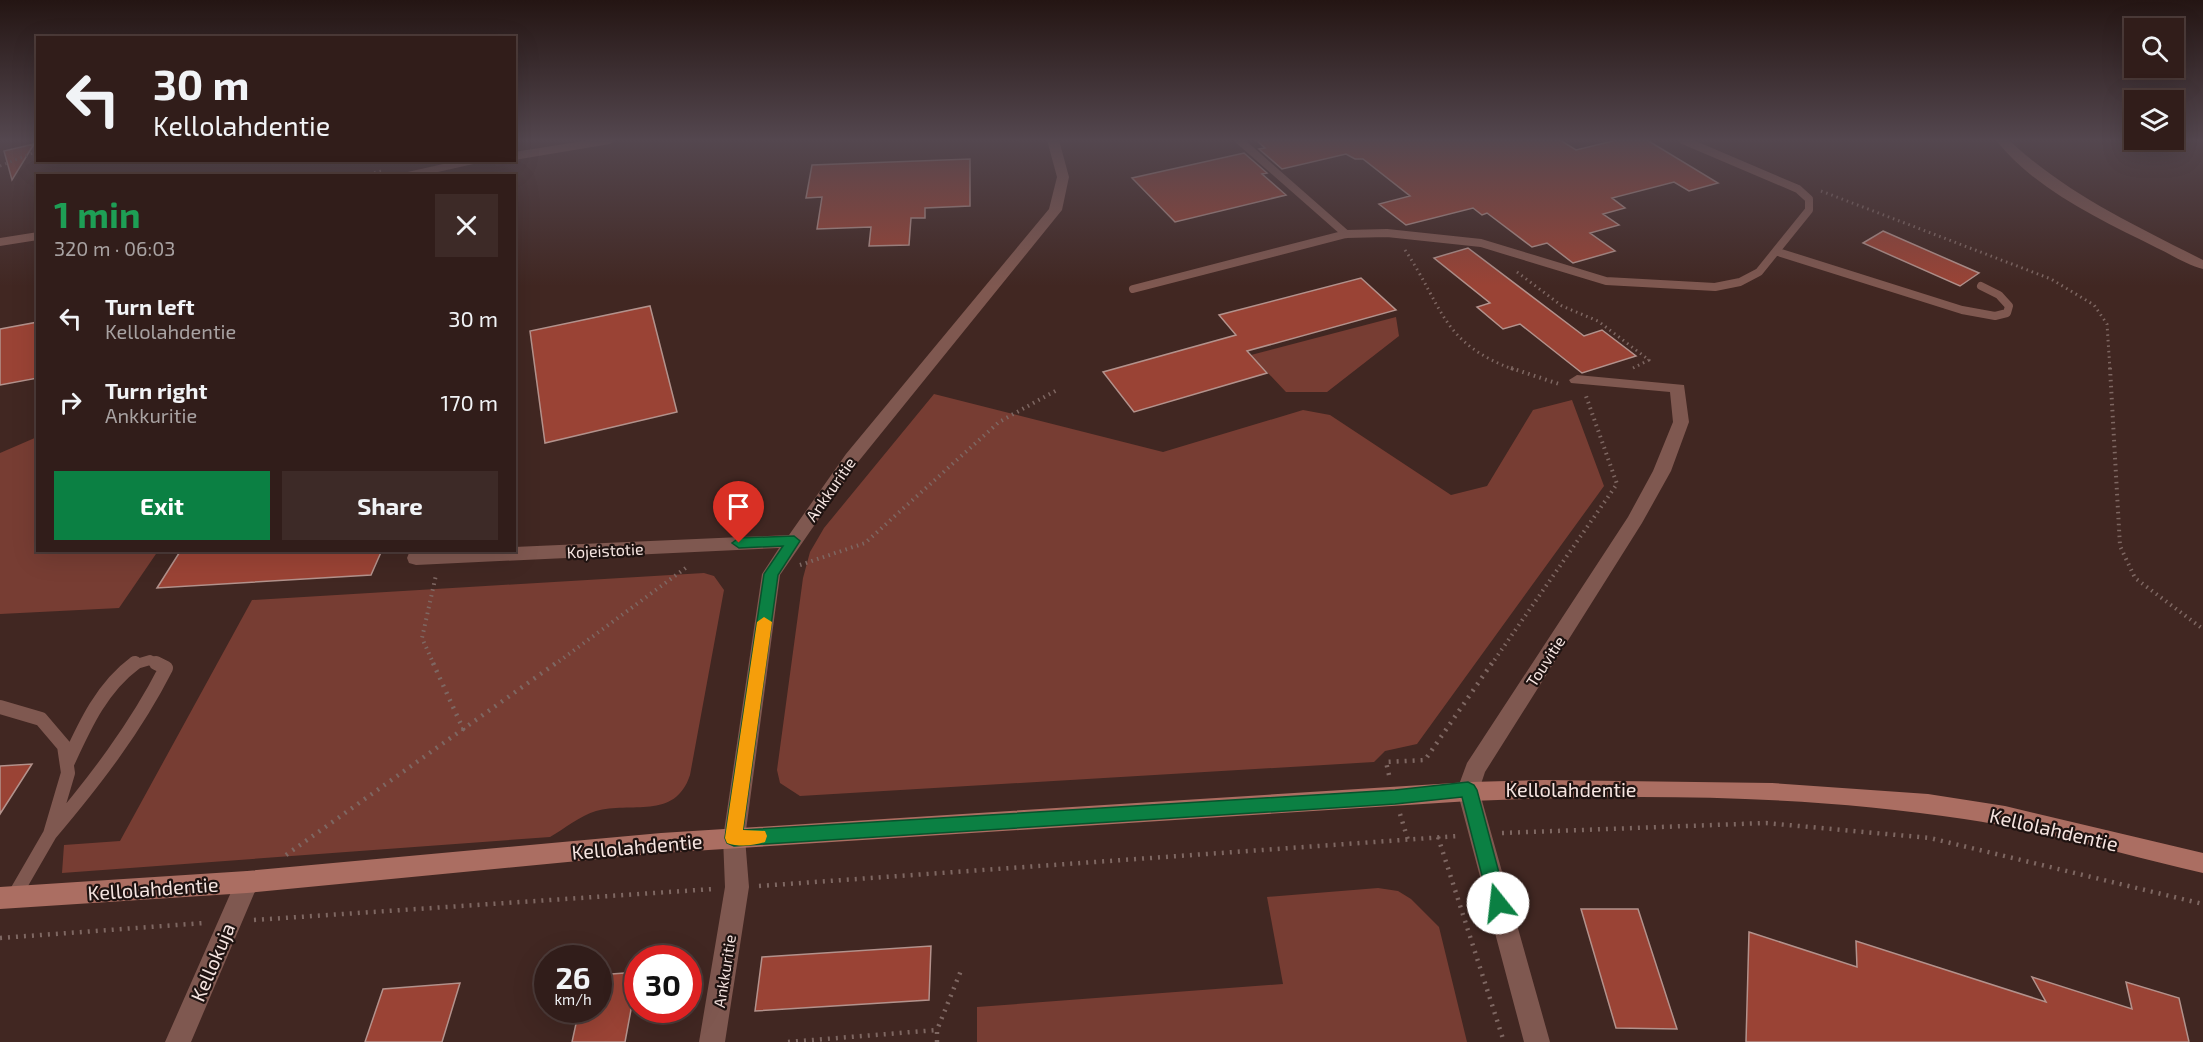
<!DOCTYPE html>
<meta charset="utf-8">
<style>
body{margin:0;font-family:"Exo 2",sans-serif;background:#3d2a27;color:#f1f3f6;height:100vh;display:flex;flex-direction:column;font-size:22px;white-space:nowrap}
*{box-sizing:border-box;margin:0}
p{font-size:20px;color:#a8a2a2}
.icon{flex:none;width:33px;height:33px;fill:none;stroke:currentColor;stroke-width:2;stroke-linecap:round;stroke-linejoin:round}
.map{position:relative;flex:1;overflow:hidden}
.drawer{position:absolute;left:36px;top:174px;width:480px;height:378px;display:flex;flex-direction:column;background:#311d1a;border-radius:0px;box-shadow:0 6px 24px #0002,0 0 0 2px #4c3b39}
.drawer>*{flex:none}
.top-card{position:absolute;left:36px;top:36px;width:480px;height:126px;border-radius:0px;box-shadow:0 6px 24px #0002,0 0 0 2px #4c3b39;background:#311d1a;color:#f1f3f6;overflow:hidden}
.buttons{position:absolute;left:2124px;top:18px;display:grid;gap:12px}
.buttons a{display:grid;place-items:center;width:60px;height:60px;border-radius:0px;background:#311d1a;box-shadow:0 6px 24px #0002,0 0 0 2px #4c3b39;font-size:30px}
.speed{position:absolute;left:534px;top:945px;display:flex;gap:12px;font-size:30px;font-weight:700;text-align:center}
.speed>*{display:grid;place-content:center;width:78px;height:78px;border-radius:50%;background:#311d1a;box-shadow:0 6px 24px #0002,0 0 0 2px #4c3b39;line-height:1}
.speed small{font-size:15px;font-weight:400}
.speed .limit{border:9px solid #d22;background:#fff;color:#111}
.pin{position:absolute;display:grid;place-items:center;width:51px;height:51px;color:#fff;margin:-62px -26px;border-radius:50% 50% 50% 0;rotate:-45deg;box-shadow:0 0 6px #0007}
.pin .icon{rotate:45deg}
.me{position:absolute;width:66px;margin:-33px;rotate:344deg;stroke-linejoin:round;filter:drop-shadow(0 0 4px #0008)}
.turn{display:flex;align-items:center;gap:21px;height:126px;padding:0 18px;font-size:27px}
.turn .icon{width:78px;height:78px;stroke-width:2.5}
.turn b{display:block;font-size:42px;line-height:51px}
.round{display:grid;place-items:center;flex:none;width:63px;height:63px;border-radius:0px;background:#3d2a27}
.head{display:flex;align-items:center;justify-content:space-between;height:102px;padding:0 18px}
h1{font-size:36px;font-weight:700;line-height:45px;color:#1e9e55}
.button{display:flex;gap:12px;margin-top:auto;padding:12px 18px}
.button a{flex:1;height:69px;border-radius:0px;background:#0b8043;color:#fff;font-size:24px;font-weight:700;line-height:69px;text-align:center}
.button a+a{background:#3d2a27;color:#f1f3f6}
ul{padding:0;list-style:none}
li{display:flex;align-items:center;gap:18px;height:84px;padding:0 18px}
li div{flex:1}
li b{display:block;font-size:22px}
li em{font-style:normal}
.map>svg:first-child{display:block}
.green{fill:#773d33}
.building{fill:#9a4335;stroke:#b3928c;stroke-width:1.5}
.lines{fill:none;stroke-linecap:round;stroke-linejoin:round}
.path-far2{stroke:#7e6762;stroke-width:3;stroke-dasharray:1.5 4;stroke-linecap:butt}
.path-far1{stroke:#7e6762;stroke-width:4;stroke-dasharray:1.5 4.5;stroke-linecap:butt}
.path{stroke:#7e6762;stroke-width:4.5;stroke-dasharray:2 6;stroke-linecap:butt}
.lane-far2{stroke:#7f5850;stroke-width:8}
.lane-far1{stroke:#7f5850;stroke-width:10}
.lane{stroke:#7f5850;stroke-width:14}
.street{fill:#7f5850;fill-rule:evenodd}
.secondary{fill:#ab6e62;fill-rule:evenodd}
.route{fill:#0b8043;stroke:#07532c;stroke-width:1.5}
.slow{fill:#f59e0b}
.labels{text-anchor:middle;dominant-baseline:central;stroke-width:4.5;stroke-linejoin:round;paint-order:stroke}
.street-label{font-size:16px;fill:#f5e4e0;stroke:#1f1311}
.near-street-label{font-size:20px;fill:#f5e4e0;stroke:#1f1311}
</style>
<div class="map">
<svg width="2203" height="1042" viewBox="0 0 2203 1042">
<rect width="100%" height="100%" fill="#412722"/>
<path class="green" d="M1396 317 1399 336 1327 392H1286L1251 355Z
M934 394 1163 452 1303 410 1330 415 1451 495 1487 486 1533 410 1572 400 1604 486 1417 744 1385 751 1374 762 800 796 780 783 777 770 803 578 810 552 824 528Z
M37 437 38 550 158 551 119 608 0 614V453Z
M704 573 714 576 724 590 690 775C675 821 630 801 596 811 581 815 564 829 550 837L62 873 64 845 120 841 252 600Z
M1378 888 1398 891 1411 899 1439 927 1467 1042H977V1007L1283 984 1267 897Z"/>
<path class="building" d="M1256 140H1560L1576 150 1617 140H1647L1718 183 1689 191 1674 182 1612 198 1625 208 1603 214 1619 225 1590 233 1615 251 1573 263 1547 243 1532 247 1487 213 1482 215 1473 208 1406 225 1379 204 1410 196 1363 159H1355L1346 154 1282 169 1259 149 1265 148Z
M34 144 12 180 4 151Z
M1244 153 1267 173 1262 174 1286 195 1175 222 1132 178Z
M970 159V206L925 208V218H911L909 245 869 246 871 227 817 229 822 197 806 198 812 165Z
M1883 231 1979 273 1960 286 1863 243Z
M1468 248 1584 336 1602 330 1636 356 1582 373 1520 324 1503 329 1477 307 1490 303 1434 258Z
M1361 278 1396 310 1247 351 1267 373 1134 412 1103 372 1236 335 1219 315Z
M650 306 677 412 545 443 530 331Z
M38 322V378L0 385V329Z
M181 550H382L371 575 157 588Z
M32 764 0 814V766Z
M1581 909H1638L1677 1029 1616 1028Z
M1749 932 1857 967 1856 941 2046 1002 2032 977 2132 1009 2126 982 2179 998 2189 1042H1746Z
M931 946 929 1000 755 1011 762 957Z
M638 972 625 1042H572L579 1010H598V975Z
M460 983 442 1042H365L383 989Z"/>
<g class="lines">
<path class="path-far2" d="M0 166 38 151
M358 176 382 171
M1821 191 2051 279 2094 305 2107 324 2110 370
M1405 250C1444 308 1441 343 1515 370
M1517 272 1562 306 1598 321 1649 360 1633 368"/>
<path class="path-far1" d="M1511 368 1559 384
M2110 368 2120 546 2135 578 2203 629
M800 565 865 543 999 422 1057 390
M434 665 422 638 436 575
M554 665 687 567
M1491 665 1617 484 1586 396"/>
<path class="path" d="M433 663 464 731
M1389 775 1386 762 1425 760 1492 663
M1400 814 1408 840
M1502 833 1766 823 1930 838 2203 904
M1438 837 1504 1042
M286 855 556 663
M759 886 1458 836
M254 920 713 889
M0 938 204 923
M788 1042 937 1030
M937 1042V1030L962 968"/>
<path class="lane-far2" d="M1239 140 1346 234
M1778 252 1962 310 1995 316 2007 313 2009 306 1999 295 1981 286
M1133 289 1346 234 1387 233 1481 243 1606 281 1715 287 1740 282 1759 272 1809 210V199L1798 189 1683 140"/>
<path class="lane-far1" d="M133 665 150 660 159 665"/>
<path class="lane" d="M0 707 41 719 64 746 68 773 50 834 13 898
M67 764C84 727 101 688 135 663
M50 834C94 782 135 729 166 668L156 663"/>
<path class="street" d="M590 140H616L610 144 514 160V152Z
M1047 140H1059L1069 177 1062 210 858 462 780 575 745 838 749 887 725 1042H699L725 887 723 838 762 574 779 548 416 565 409 563 407 558 409 553 416 551 514 550V547L789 535 846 454 1049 209 1057 177Z
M1996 140H2009C2065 193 2134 225 2203 260V269C2187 265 2172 255 2157 248 2101 220 2035 190 1996 140Z
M461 160H491L420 176H390Z
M38 232V240L0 246V238Z
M1577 375 1684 385 1689 422 1671 471 1642 523 1485 772 1479 790 1550 1042H1524L1457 790 1467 763 1628 517 1653 471 1673 422 1670 392 1571 383 1569 380Z
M247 871 255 874 259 882 191 1042H165L239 874Z"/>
<path class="secondary" d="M1544 780 1772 783 1928 794 2005 806 2203 853V873C2124 855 2045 831 1964 819 1802 794 1633 794 1470 801L661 853 247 893 0 909V887L247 871 661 833 1470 782Z"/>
</g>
<linearGradient id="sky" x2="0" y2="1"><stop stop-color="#241513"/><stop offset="0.49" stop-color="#54474f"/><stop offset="1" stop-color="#54474f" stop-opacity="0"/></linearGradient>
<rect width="2203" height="286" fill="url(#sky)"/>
<path class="route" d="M794 536 800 541 778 575 743 830 1395 790 1468 782 1474 785 1477 790 1507 903 1505 909 1498 912 1492 909 1489 903 1462 797 1395 804 734 846 727 843 725 838 764 574 783 546 739 548 732 543 739 538Z"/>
<path class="slow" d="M764 617 772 622 743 830 765 831 767 836 765 842C754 846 738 847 727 843L725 838 757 622Z"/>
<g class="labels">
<g class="street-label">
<text transform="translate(830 489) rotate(-55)">Ankkuritie</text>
<text transform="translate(605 550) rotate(-3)">Kojeistotie</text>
<text transform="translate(1545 661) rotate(-57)">Touvitie</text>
<text transform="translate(724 971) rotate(-81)">Ankkuritie</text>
</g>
<g class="near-street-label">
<text x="1571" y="789">Kellolahdentie</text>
<text transform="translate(2054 829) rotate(13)">Kellolahdentie</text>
<text transform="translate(637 846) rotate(-5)">Kellolahdentie</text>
<text transform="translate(153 888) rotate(-4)">Kellolahdentie</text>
<text transform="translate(212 962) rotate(-67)">Kellokuja</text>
</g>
</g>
</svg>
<div class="buttons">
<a><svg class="icon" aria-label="search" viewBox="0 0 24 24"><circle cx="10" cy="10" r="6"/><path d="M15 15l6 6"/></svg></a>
<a><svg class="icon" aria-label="layers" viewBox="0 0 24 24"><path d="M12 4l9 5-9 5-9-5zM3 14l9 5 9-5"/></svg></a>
</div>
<div class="speed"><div>26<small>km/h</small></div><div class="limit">30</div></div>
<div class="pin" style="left:739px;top:543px;background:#d93025"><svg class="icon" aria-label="arrive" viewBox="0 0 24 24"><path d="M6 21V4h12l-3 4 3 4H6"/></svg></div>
<svg class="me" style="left:1498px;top:903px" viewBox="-20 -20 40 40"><circle r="19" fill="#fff"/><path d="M0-13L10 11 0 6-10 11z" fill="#0b8043"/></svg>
<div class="top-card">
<div class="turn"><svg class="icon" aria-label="left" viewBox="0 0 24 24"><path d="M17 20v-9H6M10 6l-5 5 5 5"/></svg><div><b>30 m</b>Kellolahdentie</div></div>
</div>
<section class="drawer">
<div class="head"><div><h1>1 min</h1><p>320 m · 06:03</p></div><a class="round"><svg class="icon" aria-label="close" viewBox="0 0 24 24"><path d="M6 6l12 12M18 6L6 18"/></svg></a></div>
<ul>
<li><svg class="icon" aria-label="left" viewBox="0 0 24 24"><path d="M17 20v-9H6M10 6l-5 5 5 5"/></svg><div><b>Turn left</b><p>Kellolahdentie</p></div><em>30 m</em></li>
<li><svg class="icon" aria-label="right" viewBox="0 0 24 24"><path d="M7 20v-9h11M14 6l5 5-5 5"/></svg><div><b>Turn right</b><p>Ankkuritie</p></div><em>170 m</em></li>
</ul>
<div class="button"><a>Exit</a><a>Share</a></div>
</section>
</div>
